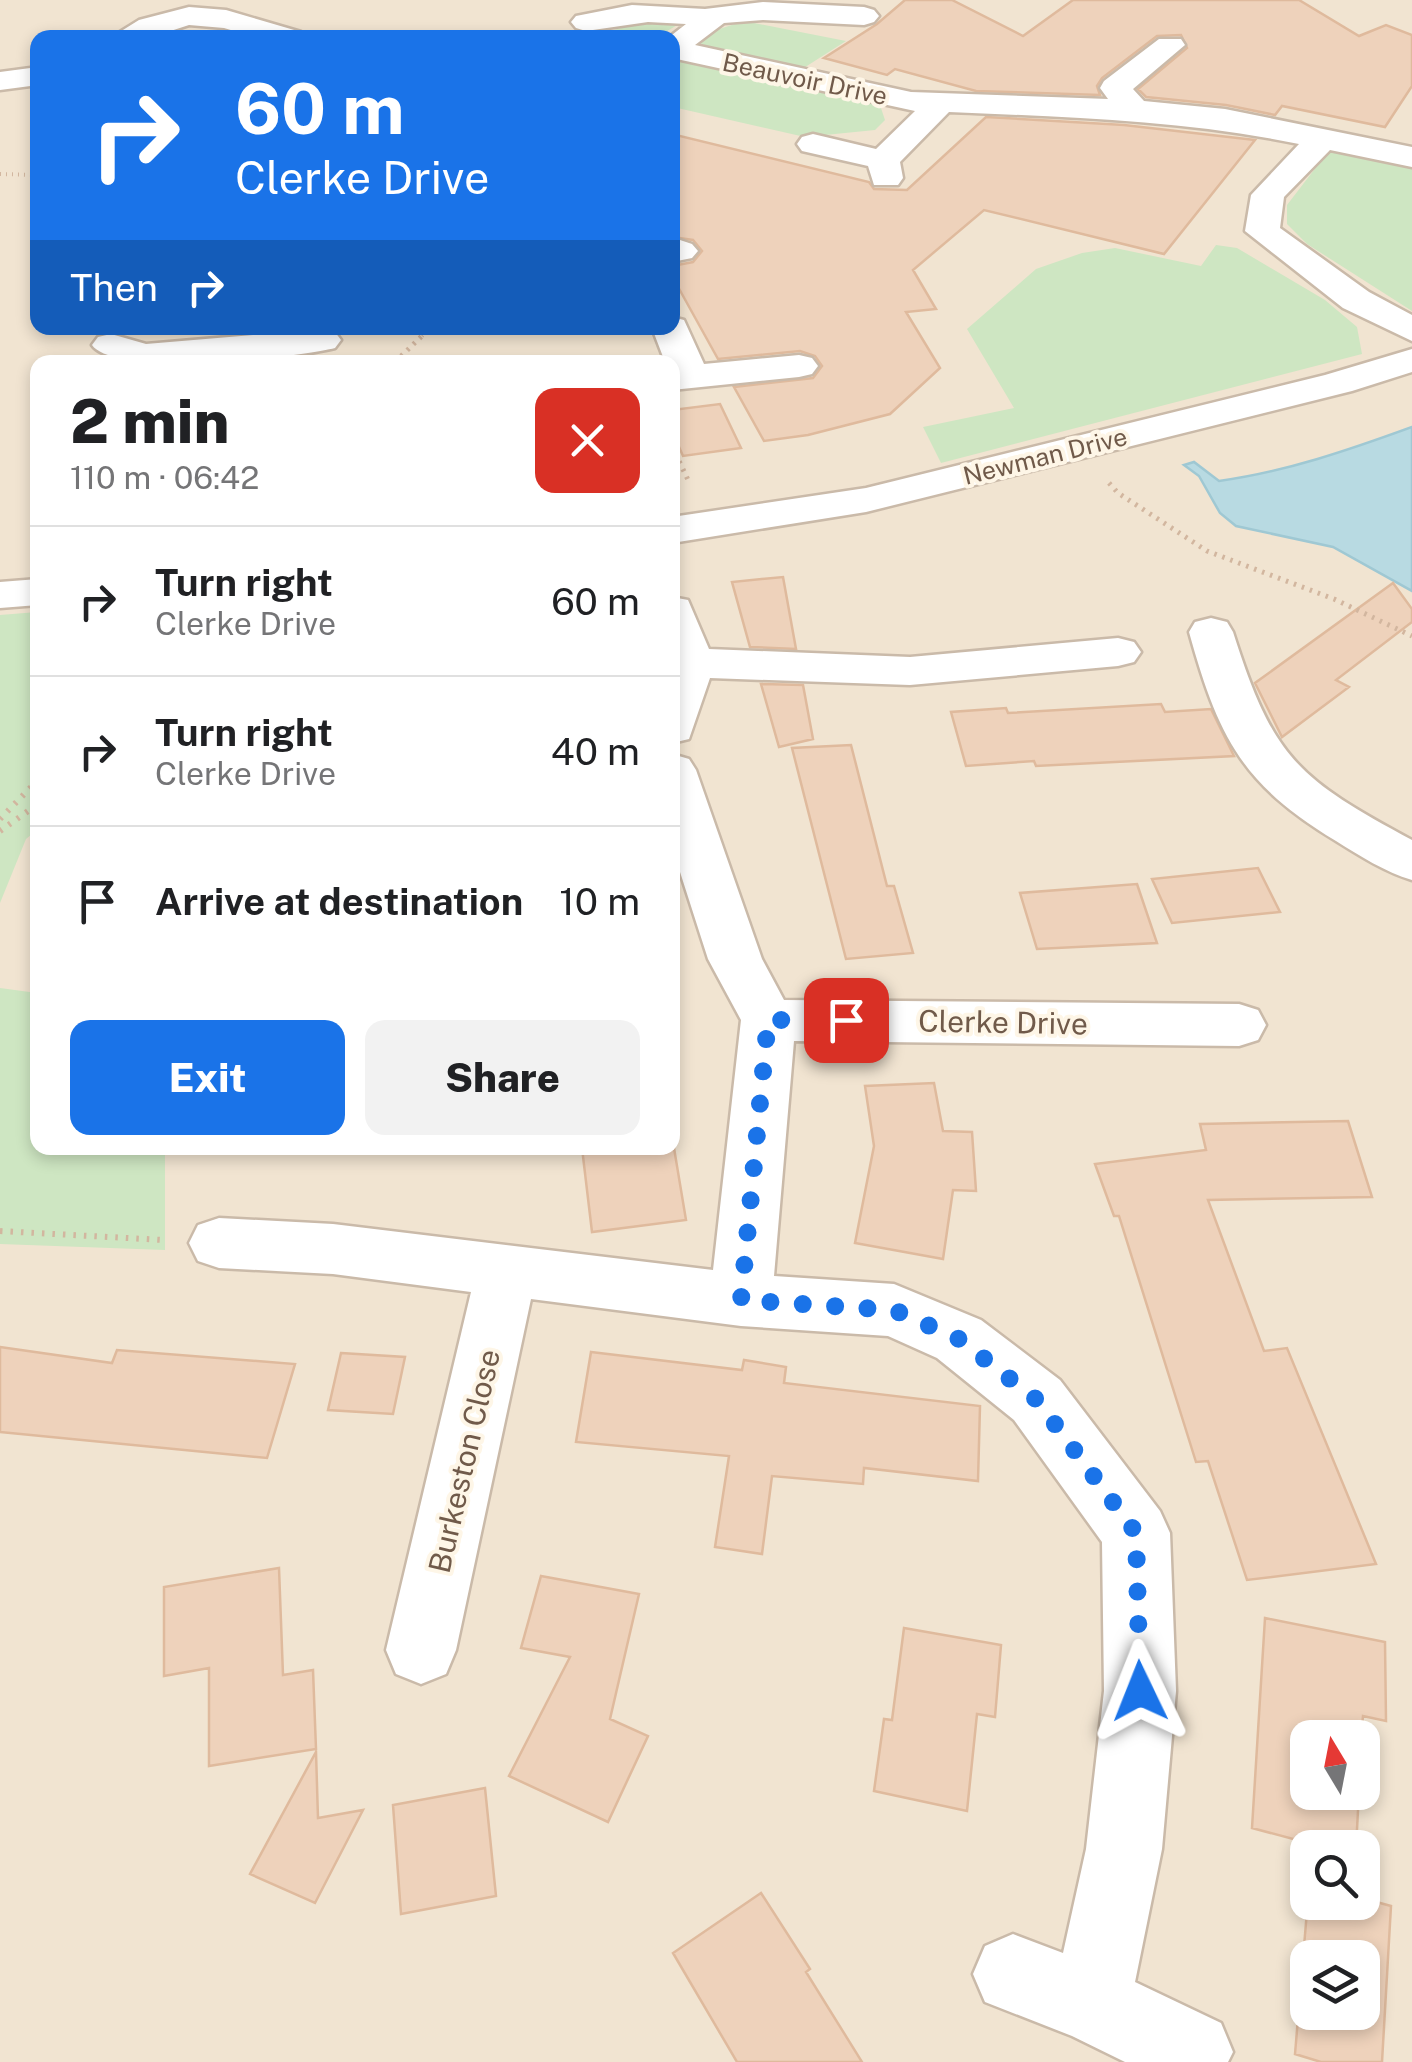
<!DOCTYPE html>
<meta charset="utf-8">
<style>
body{margin:0;font-family:"Public Sans",sans-serif;background:#f2f2f2;color:#202124;height:100vh;display:flex;flex-direction:column;font-size:38px;white-space:nowrap}
*{box-sizing:border-box;margin:0}
p{font-size:32px;color:#757577}
.icon{flex:none;width:55px;height:55px;fill:none;stroke:currentColor;stroke-width:2;stroke-linecap:round;stroke-linejoin:round}
.map{position:relative;flex:1;overflow:hidden}
.drawer{position:absolute;left:30px;top:355px;width:650px;height:800px;display:flex;flex-direction:column;background:#fff;border-radius:20px;box-shadow:0 5px 15px #0003}
.drawer>*{flex:none}
.guide{position:absolute;left:30px;top:30px;width:650px;height:305px;border-radius:20px;box-shadow:0 5px 15px #0003;background:#1a73e8;color:#fff;overflow:hidden}
.needle{width:65px;rotate:350deg}
.buttons{position:absolute;left:1290px;top:1720px;display:grid;gap:20px}
.buttons a{display:grid;place-items:center;width:90px;height:90px;border-radius:20px;background:#fff;box-shadow:0 5px 15px #0003;font-size:50px}
.pin{position:absolute;display:grid;place-items:center;width:85px;height:85px;color:#fff;margin:-42px;border-radius:20px;box-shadow:0 5px 15px #0006}
.me{position:absolute;width:110px;margin:-55px;rotate:358deg;stroke-linejoin:round;filter:drop-shadow(0 0 8px #0008)}
.turn{display:flex;align-items:center;gap:35px;height:210px;padding:0 40px;font-size:45px}
.turn .icon{width:130px;height:130px;stroke-width:2.5}
.turn b{display:block;font-size:70px;line-height:85px}
.then{display:flex;align-items:center;height:95px;padding:0 40px;background:#0003;gap:20px;font-size:38px}
.round{display:grid;place-items:center;flex:none;width:105px;height:105px;border-radius:20px;background:#f2f2f2}
.head{display:flex;align-items:center;justify-content:space-between;height:170px;padding:0 40px}
h1{font-size:60px;font-weight:800;line-height:75px}
.action{display:flex;gap:20px;margin-top:auto;padding:20px 40px}
.action a{flex:1;height:115px;border-radius:20px;background:#1a73e8;color:#fff;font-size:40px;font-weight:800;line-height:115px;text-align:center}
.action a+a{background:#f2f2f2;color:#202124}
ul{padding:0;list-style:none}
li{display:flex;align-items:center;gap:30px;height:150px;padding:0 40px;border-top:2px solid #e0e0e0}
li div{flex:1}
li b{display:block;font-size:38px}
li em{font-style:normal}
.map>svg:first-child{display:block}
.residential{fill:#f1e4d1;fill-rule:evenodd}
.green{fill:#cee6c2}
.water{fill:#b8dae2;stroke:#9fc8d3;stroke-width:2.5}
.building{fill:#eed2bb;stroke:#dfba9d;stroke-width:2.5;fill-rule:evenodd}
.lines{fill:none;stroke-linecap:round;stroke-linejoin:round}
.minor-casing{stroke:#cabaa9;stroke-width:5}
.path-far2{stroke:#d2b69f;stroke-width:4;stroke-dasharray:1 5;stroke-linecap:butt}
.path-far1{stroke:#d2b69f;stroke-width:5;stroke-dasharray:2.5 6;stroke-linecap:butt}
.path{stroke:#d2b69f;stroke-width:6;stroke-dasharray:2.5 8;stroke-linecap:butt}
.minor{fill:#fff;fill-rule:evenodd}
.route{stroke:#1a73e8;stroke-width:18;stroke-dasharray:0 32.4}
.labels{text-anchor:middle;dominant-baseline:central;stroke-width:8;stroke-linejoin:round;paint-order:stroke}
.far-street-label{font-size:25px;fill:#705a4a;stroke:#fef6e7}
.street-label{font-size:30px;fill:#705a4a;stroke:#fef6e7}
</style>
<div class="map">
<svg width="1412" height="2062" viewBox="0 0 1412 2062">
<rect width="100%" height="100%" fill="#faf2e2"/>
<path class="residential" d="M0 0H1412V2062H0ZM38 38H672V328H38ZM38 362H672V1148H38ZM1308 1738H1362V1792H1308ZM1308 1848H1362V1902H1308ZM1308 1958H1362V2012H1308Z"/>
<path class="green" d="M691 17 657 37 584 38 647 21Z
M744 21 846 41 799 71 701 44V35Z
M689 61 880 105 885 120 875 130 805 137 673 107V63Z
M1343 150 1412 167V311L1307 244 1287 224V205L1327 153Z
M1216 245 1237 248 1325 300 1357 327 1362 354 941 463 923 427 1014 408 967 329 1036 269 1082 253 1115 248 1201 266Z
M37 612V830L26 839 0 903V615Z
M0 988 37 993 38 1148H165V1250L0 1244Z"/>
<path class="water" d="M1412 427V591L1333 547 1236 526 1220 513 1199 476 1184 465 1194 462 1219 481C1285 472 1349 450 1412 427Z"/>
<path class="building" d="M905 0H952L1023 36 1073 0H1299L1359 36 1386 25 1412 35V86L1385 127 1282 106 1275 115 1226 105 1146 97 1138 89 1187 48 1181 35 1157 36 1102 78 1097 86 1100 95 976 91 895 69 887 75 824 58 877 24Z
M986 117 1124 125 1255 140 1164 254 984 210 913 270 936 309 906 312 940 368 890 414 808 435 764 441 734 387 813 378 822 366 815 356 800 351 718 359 672 276V266L693 262 702 251 693 240 672 237V134L869 182 874 189 907 190Z
M720 404 741 448 683 456 672 431V410Z
M783 577 796 649 750 647 732 582Z
M1393 583 1412 609V622L1336 680 1349 687 1282 737 1255 683Z
M761 684 803 685 813 739 779 747Z
M1161 704 1165 712 1211 709 1234 756 1036 766 1034 761 966 766 951 712 1006 708 1008 713Z
M851 745 887 886H894L913 953 846 959 792 748Z
M1258 868 1280 912 1172 923 1152 879Z
M1137 884 1157 943 1037 949 1020 893Z
M934 1083 943 1131 972 1132 976 1191 953 1190 943 1259 855 1243 874 1146 865 1086Z
M1348 1121 1372 1197 1208 1200 1264 1351 1287 1348 1376 1564 1247 1580 1208 1461 1196 1462 1119 1216H1114L1095 1164 1206 1150 1200 1124Z
M582 1148H674L686 1220 592 1232Z
M0 1347 112 1363 117 1350 295 1364 267 1458 0 1432Z
M591 1352 742 1370 744 1360 786 1367 784 1383 980 1406 978 1481 864 1468 863 1484 772 1476 762 1554 715 1547 729 1456 576 1442Z
M341 1353 405 1357 393 1414 328 1410Z
M279 1568 283 1675 313 1670 316 1749 209 1766V1668L164 1676V1587Z
M541 1576 639 1594 610 1719 648 1736 608 1822 509 1776 570 1657 521 1648Z
M1265 1618 1385 1642 1386 1721 1363 1716 1361 1738H1308V1792H1359L1356 1848H1312V1844L1252 1828Z
M904 1628 1001 1645 995 1717 977 1714 967 1811 874 1791 884 1719 892 1720Z
M316 1752 318 1818 363 1810 315 1903 250 1874Z
M485 1788 496 1896 401 1914 393 1805Z
M761 1893 810 1969 806 1972 862 2062H737L673 1953Z
M1362 1898 1391 1906 1382 2062H1321L1295 2054 1308 1899V1902H1362ZM1308 1958H1362V2012H1308Z"/>
<g class="lines">
<g class="minor-casing">
<path id="minor" d="M763 2 864 7 874 10 879 16 874 22 864 25 763 20 724 23 695 45 911 92 1108 99 1100 88 1104 81 1159 39H1181L1185 45 1133 89 1144 101 1225 109 1412 147V167L1330 150 1284 197 1280 228 1369 292 1412 315V341L1343 308 1245 231 1251 195 1299 144C1183 120 1067 117 949 112L900 162 903 178 898 185H874L868 166 802 151 797 144 802 137 813 134 876 149 915 111 672 58V38H668L686 24 648 22 586 31 576 28 571 22 576 16 632 5 705 9Z
M189 7 226 10 301 32 305 38H258L224 28 189 25 149 38H110L139 20Z
M38 67V85L0 90V72Z
M680 240 692 244 698 251 692 258 672 262V241Z
M672 317 684 320 704 364 799 355 812 358 818 366 812 374 799 377 672 390V362H665L652 328H672Z
M322 329 335 332 341 340 335 348C296 358 114 377 92 345L98 337 111 334 146 344Z
M1412 349V372L1352 391 866 512 672 543V517L866 488 1325 375Z
M38 579V605L0 608V582Z
M672 597 688 600 709 649 910 657 1118 638 1134 642 1141 652 1134 662 1118 666 910 685 710 678 689 739 672 743Z
M1211 618 1227 622 1233 632C1273 758 1297 778 1412 840V880C1385 872 1360 856 1336 841 1241 784 1218 736 1189 632L1195 622Z
M672 754 689 759 696 770 762 959 784 1000 1239 1004 1258 1010 1266 1025 1258 1040 1239 1046 794 1041 774 1276 894 1284 981 1320 1060 1380 1160 1511 1170 1533 1176 1691 1162 1849 1135 1982 1221 2023 1233 2052 1228 2062H1125L1072 2036 985 2002 973 1974 985 1946 1013 1934 1063 1953 1086 1849 1104 1691 1102 1542 1014 1420 937 1358 888 1336 741 1326 531 1299 456 1650 446 1674 421 1684 396 1674 386 1650 471 1292 333 1274 219 1268 198 1261 189 1243 198 1225 219 1218 333 1224 713 1270 741 1020 708 959 672 847Z"/>
</g>
<path class="path-far2" d="M0 174 38 175
M422 336 430 328"/>
<path class="path-far1" d="M395 362 425 333
M672 446 689 482
M1109 483 1118 493 1207 551 1334 599 1412 636"/>
<path class="path" d="M0 819 38 780
M0 831 38 804
M0 1231 163 1240"/>
<use href="#minor" class="minor"/>
</g>
<g class="lines">
<path class="route" d="M846 1020H768L741 1300 894 1310 959 1339 1037 1400 1136 1533 1140 1691"/>
</g>
<g class="labels">
<g class="far-street-label">
<text transform="translate(805 79) rotate(12)">Beauvoir Drive</text>
<text transform="translate(1045 456) rotate(-14)">Newman Drive</text>
</g>
<g class="street-label">
<text transform="translate(1003 1022) rotate(1)">Clerke Drive</text>
<text transform="translate(464 1461) rotate(-77)">Burkeston Close</text>
</g>
</g>
</svg>
<div class="buttons">
<a><svg class="needle" viewBox="-14 -14 28 28"><path d="M0-13l5 13h-10z" fill="#e53935"/><path d="M0 13l5-13h-10z" fill="#757577"/></svg></a>
<a><svg class="icon" aria-label="search" viewBox="0 0 24 24"><circle cx="10" cy="10" r="6"/><path d="M15 15l6 6"/></svg></a>
<a><svg class="icon" aria-label="layers" viewBox="0 0 24 24"><path d="M12 4l9 5-9 5-9-5zM3 14l9 5 9-5"/></svg></a>
</div>
<div class="pin" style="left:846px;top:1020px;background:#d93025"><svg class="icon" aria-label="arrive" viewBox="0 0 24 24"><path d="M6 21V4h12l-3 4 3 4H6"/></svg></div>
<svg class="me" style="left:1140px;top:1691px" viewBox="-20 -20 40 40"><path d="M0-17L14 15 0 8-14 15z" fill="#1a73e8" stroke="#fff" stroke-width="4"/></svg>
<div class="guide">
<div class="turn"><svg class="icon" aria-label="right" viewBox="0 0 24 24"><path d="M7 20v-9h11M14 6l5 5-5 5"/></svg><div><b>60 m</b>Clerke Drive</div></div>
<div class="then">Then<svg class="icon" aria-label="right" viewBox="0 0 24 24"><path d="M7 20v-9h11M14 6l5 5-5 5"/></svg></div>
</div>
<section class="drawer">
<div class="head"><div><h1>2 min</h1><p>110 m · 06:42</p></div><a class="round" style="background:#d93025;color:#fff"><svg class="icon" aria-label="close" viewBox="0 0 24 24"><path d="M6 6l12 12M18 6L6 18"/></svg></a></div>
<ul>
<li><svg class="icon" aria-label="right" viewBox="0 0 24 24"><path d="M7 20v-9h11M14 6l5 5-5 5"/></svg><div><b>Turn right</b><p>Clerke Drive</p></div><em>60 m</em></li>
<li><svg class="icon" aria-label="right" viewBox="0 0 24 24"><path d="M7 20v-9h11M14 6l5 5-5 5"/></svg><div><b>Turn right</b><p>Clerke Drive</p></div><em>40 m</em></li>
<li><svg class="icon" aria-label="arrive" viewBox="0 0 24 24"><path d="M6 21V4h12l-3 4 3 4H6"/></svg><div><b>Arrive at destination</b></div><em>10 m</em></li>
</ul>
<div class="action"><a>Exit</a><a>Share</a></div>
</section>
</div>
